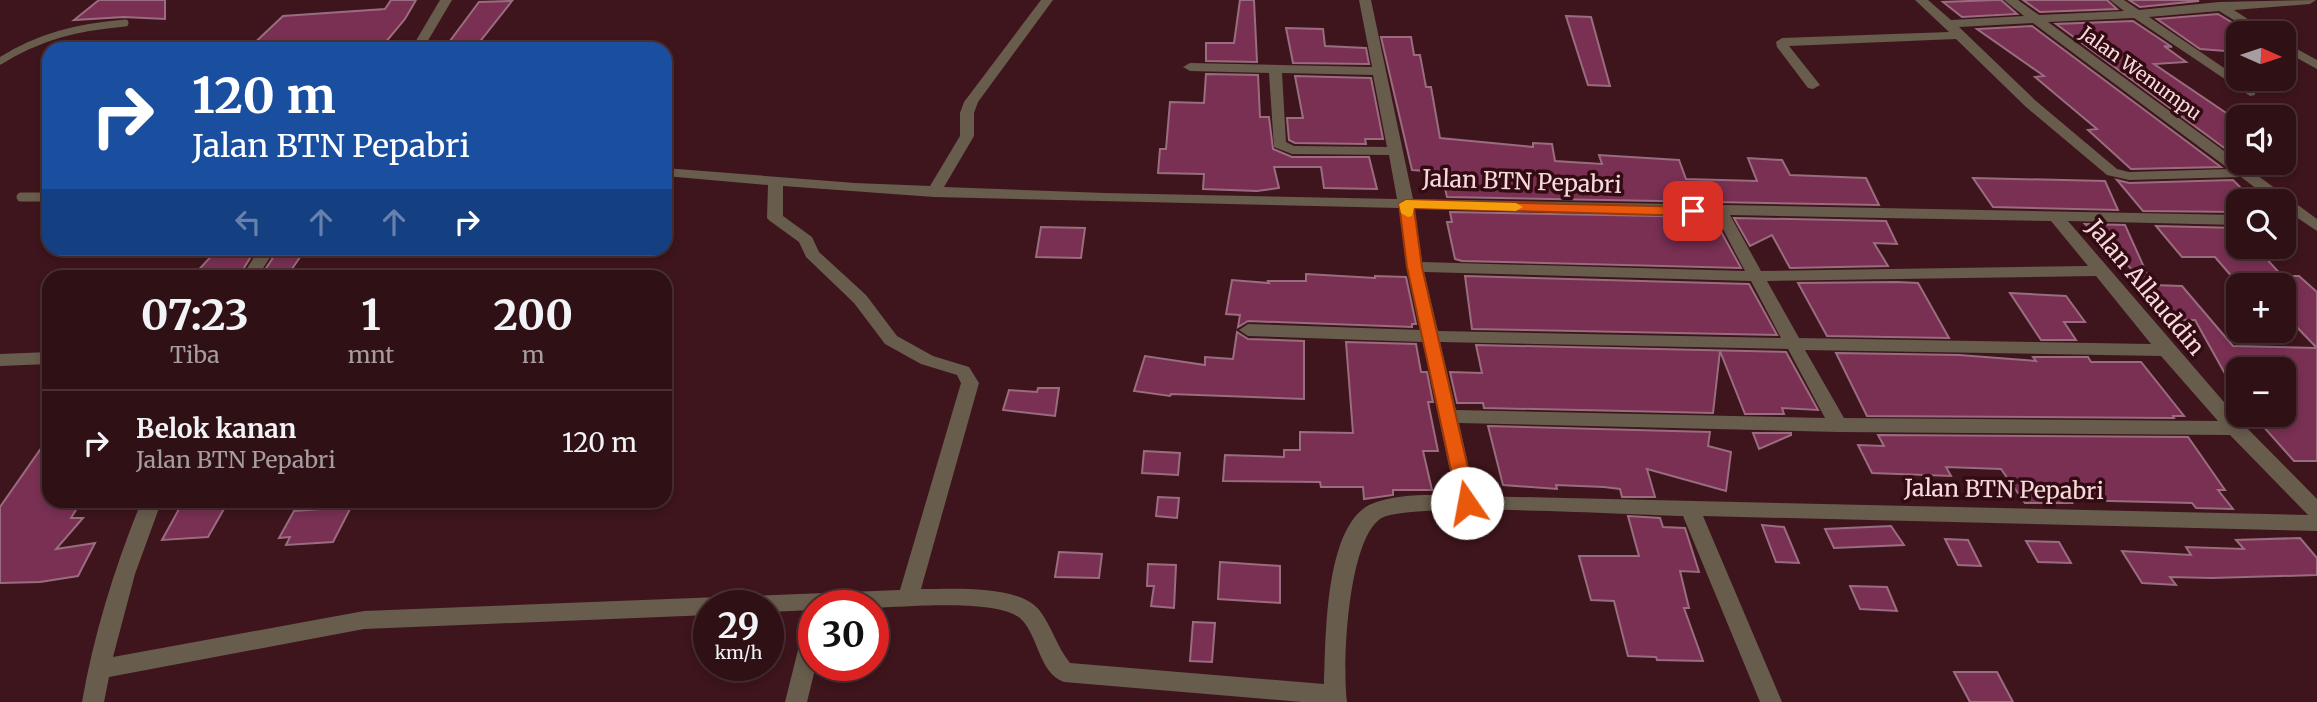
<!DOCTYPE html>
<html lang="id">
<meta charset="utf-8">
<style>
body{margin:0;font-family:Merriweather,serif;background:#36191e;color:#f1f3f6;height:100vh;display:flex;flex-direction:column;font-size:26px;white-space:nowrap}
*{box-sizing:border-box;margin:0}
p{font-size:23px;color:#a79da0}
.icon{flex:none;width:38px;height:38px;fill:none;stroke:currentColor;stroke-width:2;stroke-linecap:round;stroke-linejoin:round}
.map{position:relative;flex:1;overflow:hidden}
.panel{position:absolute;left:42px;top:270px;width:630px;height:238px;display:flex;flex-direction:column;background:#2e1015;border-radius:21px;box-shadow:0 4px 10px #0003,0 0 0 2px #493034}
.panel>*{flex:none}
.top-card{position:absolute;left:42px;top:42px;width:630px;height:214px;border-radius:21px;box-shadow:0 4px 10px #0003,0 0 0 2px #493034;background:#1a4fa0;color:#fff;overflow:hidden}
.needle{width:46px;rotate:93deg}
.buttons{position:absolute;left:2226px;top:21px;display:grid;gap:14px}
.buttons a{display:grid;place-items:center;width:70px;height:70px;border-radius:14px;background:#2e1015;box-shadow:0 4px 10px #0003,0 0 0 2px #493034;font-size:35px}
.speed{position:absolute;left:693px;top:590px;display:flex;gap:14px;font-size:35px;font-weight:700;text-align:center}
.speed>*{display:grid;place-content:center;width:91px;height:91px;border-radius:50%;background:#2e1015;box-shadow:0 4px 10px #0003,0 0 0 2px #493034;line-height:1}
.speed small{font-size:18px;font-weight:400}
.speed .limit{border:10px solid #d22;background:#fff;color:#111}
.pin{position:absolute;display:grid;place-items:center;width:60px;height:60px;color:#fff;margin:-30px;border-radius:14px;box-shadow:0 4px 10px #0006}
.me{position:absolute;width:77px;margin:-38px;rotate:348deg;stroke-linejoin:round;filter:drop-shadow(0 0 5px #0008)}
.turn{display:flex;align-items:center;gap:24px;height:147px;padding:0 35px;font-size:32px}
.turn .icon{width:91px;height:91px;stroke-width:2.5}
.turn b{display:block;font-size:49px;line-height:60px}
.lanes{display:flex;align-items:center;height:66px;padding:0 35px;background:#0003;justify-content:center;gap:35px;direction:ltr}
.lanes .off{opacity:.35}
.eta{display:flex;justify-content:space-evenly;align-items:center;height:119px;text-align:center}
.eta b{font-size:42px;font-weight:700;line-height:49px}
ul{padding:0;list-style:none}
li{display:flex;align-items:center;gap:21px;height:105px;padding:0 35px;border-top:2px solid #493034}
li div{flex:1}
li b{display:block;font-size:26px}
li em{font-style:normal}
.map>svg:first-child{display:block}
.building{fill:#793053;stroke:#9a6c7f;stroke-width:2}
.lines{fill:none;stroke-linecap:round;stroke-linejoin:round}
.lane-far1{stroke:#685c4c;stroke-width:7}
.lane{stroke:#685c4c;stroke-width:9}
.street{fill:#685c4c;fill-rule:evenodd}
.route{fill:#ea580c;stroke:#983908;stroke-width:2}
.slow{fill:#f59e0b}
.labels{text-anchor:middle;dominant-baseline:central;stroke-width:7;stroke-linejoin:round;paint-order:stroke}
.far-street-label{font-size:19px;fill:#f7dadc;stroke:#330b12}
.street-label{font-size:23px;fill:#f7dadc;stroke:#330b12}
</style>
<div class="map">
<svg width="2317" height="702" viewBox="0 0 2317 702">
<rect width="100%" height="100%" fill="#3e151c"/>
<path class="building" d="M99 0H165V19L124 17 74 20Z
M391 0H416L405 19 380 49 249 48 283 16 385 9Z
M1240 0H1254L1257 62 1206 61V43H1234Z
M1995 0H2001L2017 14 1962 17 1943 2Z
M2023 0H2107L2117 9 2040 12Z
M2129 0H2196L2199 1 2140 7Z
M512 1 474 49H444L479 2Z
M2218 14 2238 26V52L2200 49 2157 19Z
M1566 16 1591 17 1610 86 1588 85Z
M2133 21 2172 47 2164 46 2186 62 2154 64 2238 121V158L2056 24Z
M2032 26 2221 167 2131 169 2088 130 2097 129 2035 77 2044 76 1977 29Z
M1286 28 1323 29 1325 46 1366 48 1369 64 1293 63Z
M1381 37H1411L1414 55H1420L1426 87H1431L1440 138 1533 147V143L1552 144 1555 161 1602 164 1599 155 1679 160 1686 179 1757 181 1748 158 1782 160 1790 175 1866 178 1879 205 1447 197 1441 172 1412 170Z
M1206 74 1258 75 1260 117H1269L1273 149 1292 157H1369L1377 189 1324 188 1321 167H1274L1279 188 1257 191 1203 189 1204 174 1158 173 1160 149H1166L1170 102 1204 103Z
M1295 76 1371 78 1383 139H1365L1366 144 1295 143 1289 140 1287 118H1303Z
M1973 178 2105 181 2118 210 1993 207Z
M2117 180 2129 183 2233 180 2254 201H2238V212L2143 211Z
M1450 212 1713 217 1741 268 1462 261 1455 259 1447 222H1452Z
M1734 218 1886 221 1897 244 1874 243 1888 266 1790 268 1772 235 1750 246Z
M2085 224 2125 225 2152 285 2182 286 2233 346 2317 348V461H2294L2253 415H2284V369H2238V397L2195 320H2168L2139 285H2148Z
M2156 226 2238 228V247H2256L2282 276H2299L2317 292V348L2284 314V285H2239L2215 257H2182Z
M1041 227 1085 228 1081 258 1036 257Z
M255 250 239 276H193L216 251Z
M278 250H305L287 276H261Z
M1306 274 1375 278V276L1406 277 1416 324H1412V327L1248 321 1238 327 1240 315 1226 314 1232 280 1269 283 1268 281H1306Z
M1465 276 1749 284 1777 335 1472 329Z
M1897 282 1918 283 1949 338 1827 336 1798 283Z
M2010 293 2066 296 2085 322H2064L2076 340H2041Z
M1237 332 1248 339 1304 341V399L1171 394 1170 396 1134 391 1145 356 1205 365V357L1233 359Z
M1346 342 1416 344 1421 372H1427L1433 402H1428L1438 451H1423L1432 490H1393V495L1364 499 1363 487H1321L1320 482 1223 481 1225 455 1284 457V450H1300V432L1353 433Z
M1476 345 1786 352 1818 410 1782 408 1784 414H1745L1720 351 1713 413 1484 408 1483 403H1457L1450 372 1482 373Z
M1836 353 1959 355 2036 361 2033 357H2088L2091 362H2141L2184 416H2173L2174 418 1867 416Z
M1038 388H1059L1055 416 1003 410 1009 390 1037 392Z
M1488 426 1710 432 1708 446 1731 452 1726 491 1647 469 1655 497H1622L1620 489 1604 487 1556 485 1557 489 1503 485Z
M1753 433H1791V435L1759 449Z
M1878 435 2188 437 2225 490H2218L2233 509 2196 508 2192 503 2070 500 2072 503H2025L2001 469 1946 467 1951 476 1872 473 1858 445 1884 446Z
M49 437V500H82L71 518H83L56 549 95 543 78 576 40 582 0 583V507Z
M1144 451 1180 453 1178 475 1142 473Z
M1158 497 1179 498 1177 518 1156 516Z
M184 500H229L208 537 162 540Z
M351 507 333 542 286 545 290 537 279 538 294 511Z
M1628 516 1660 518 1663 527 1685 528 1699 572 1680 571 1689 608H1684L1703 661 1657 660 1656 657 1628 656 1614 601 1591 600 1579 556H1639Z
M1762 525 1784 527 1799 563 1776 562Z
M1891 526 1904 545 1834 548 1825 529Z
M2300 538 2317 558V575L2212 578 2170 577 2176 585 2142 583 2122 551 2191 555 2186 547 2244 549 2236 540Z
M1945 539 1968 540 1981 566 1958 565Z
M2026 541 2059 542 2071 563 2038 562Z
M1059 552 1102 554 1099 578 1055 577Z
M1220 562 1280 566V603L1218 599Z
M1148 564 1176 565 1174 608 1151 606 1154 586H1147Z
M1850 586 1887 587 1897 611 1860 609Z
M1193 622 1215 623 1212 662 1190 661Z
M1954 672H1997L2013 702H1970Z"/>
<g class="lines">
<path class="lane-far1" d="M0 61C40 36 78 27 125 23"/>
<path class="lane" d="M21 197H49"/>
<path class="street" d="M440 0H452L423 49H411Z
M1041 0H1053L978 102 974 113V136L944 187 1105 193 1397 199 1389 155 1292 154 1274 147 1269 73 1190 71 1183 67 1190 63 1372 67 1359 0H1371L1413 199 2238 215V225L2068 221 2242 423 2317 499V531L1703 516 1782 702H1760L1683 516C1637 515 1405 501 1380 519 1348 542 1342 663 1347 702H1302L1064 682C1039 673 1039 638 1022 620 1001 598 905 607 873 608V606H814V610L768 612V606H709V615L364 629 109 677 104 702H82C94 633 115 566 142 500H162L135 574 113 657 364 611 900 590 961 383 957 375 921 364 885 344 854 303 806 257 799 242 770 221 767 218 768 185 665 176V168L855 183 930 186 960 136V113L964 102ZM1282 73 1373 75 1387 147 1294 146 1286 142ZM783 186 934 197 1399 208 1407 267 1420 330 1248 324 1239 330 1248 336 1423 342 1455 495C1428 495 1395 493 1369 505 1324 529 1326 640 1324 684L1070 663C1057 647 1052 627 1040 611 1020 584 952 589 921 589L979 383 969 367 933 356 897 336 866 295 819 252 812 237 783 216ZM1414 209 1715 214 1745 271 1422 262ZM1730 215 2051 221 2088 266 1761 271ZM1424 272 1751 281 1781 338 1438 331ZM2096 276 2151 344 1799 338 1767 281ZM1440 342 1788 349 1825 418 1456 410ZM1805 350 2161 356 2218 421 1844 418ZM1459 423 1838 432 2230 435 2308 515 1475 496Z
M1915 0H1928L1951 20 2024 16 2004 0H2018L2039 15 2124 11 2110 0H2124L2139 10 2219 2 2316 0 2310 4 2234 10 2269 33H2255L2219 11 2149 17 2255 89V95L2250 96 2134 18 2048 22 2317 219V231L2284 209V201H2273L2241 177 2129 180 2107 175 2026 107 1956 39 1789 46 1820 85 1813 89 1808 88 1777 47 1776 42 1782 38 1949 32ZM2033 23 2229 169 2129 172 2117 169 2036 101 1959 27Z
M2284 42 2317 60V69L2284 51Z
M260 248H276L258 276H242Z
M49 352V364L0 366V354Z
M814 621V665H816L807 702H785L803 630 806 624Z"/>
</g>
<path class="route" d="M1406 200 1693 207 1700 211 1693 216 1414 208 1422 267 1476 503 1474 508H1461L1458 503 1407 267 1399 204Z"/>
<path class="slow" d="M1406 200 1516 203 1523 207 1516 211 1414 208 1412 216 1408 217 1401 213 1399 204Z"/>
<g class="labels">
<g class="far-street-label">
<text transform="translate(2141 73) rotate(36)">Jalan Wenumpu</text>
</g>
<g class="street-label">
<text transform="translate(1522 181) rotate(2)">Jalan BTN Pepabri</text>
<text transform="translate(2146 287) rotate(50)">Jalan Allauddin</text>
<text transform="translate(2004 489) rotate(1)">Jalan BTN Pepabri</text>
</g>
</g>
</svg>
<div class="buttons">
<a><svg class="needle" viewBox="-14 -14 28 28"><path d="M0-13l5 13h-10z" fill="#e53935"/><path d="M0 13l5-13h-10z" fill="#a79da0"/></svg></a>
<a><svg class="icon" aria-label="sound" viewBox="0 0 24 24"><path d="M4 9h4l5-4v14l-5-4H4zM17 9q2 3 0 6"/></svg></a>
<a><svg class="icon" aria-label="search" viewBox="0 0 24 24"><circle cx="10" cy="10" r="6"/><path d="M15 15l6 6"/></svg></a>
<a>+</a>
<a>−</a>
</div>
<div class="speed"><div>29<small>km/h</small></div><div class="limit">30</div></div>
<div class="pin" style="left:1693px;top:211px;background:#d93025"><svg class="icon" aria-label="arrive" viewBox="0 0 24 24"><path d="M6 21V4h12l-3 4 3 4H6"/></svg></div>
<svg class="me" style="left:1467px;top:503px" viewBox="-20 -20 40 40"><circle r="19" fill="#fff"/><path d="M0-13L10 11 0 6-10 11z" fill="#ea580c"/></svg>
<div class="top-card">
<div class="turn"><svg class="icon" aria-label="right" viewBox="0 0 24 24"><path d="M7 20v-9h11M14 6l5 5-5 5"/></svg><div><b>120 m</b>Jalan BTN Pepabri</div></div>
<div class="lanes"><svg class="icon off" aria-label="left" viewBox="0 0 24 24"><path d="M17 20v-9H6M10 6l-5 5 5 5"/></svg><svg class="icon off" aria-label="ahead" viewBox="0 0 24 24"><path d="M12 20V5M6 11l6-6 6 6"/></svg><svg class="icon off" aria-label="ahead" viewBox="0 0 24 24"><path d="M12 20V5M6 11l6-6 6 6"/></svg><svg class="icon" aria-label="right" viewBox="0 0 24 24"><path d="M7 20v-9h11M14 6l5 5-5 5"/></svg></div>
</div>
<section class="panel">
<div class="eta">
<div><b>07:23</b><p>Tiba</p></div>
<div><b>1</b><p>mnt</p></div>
<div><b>200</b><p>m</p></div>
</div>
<ul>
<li><svg class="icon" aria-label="right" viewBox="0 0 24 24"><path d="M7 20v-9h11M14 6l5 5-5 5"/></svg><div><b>Belok kanan</b><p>Jalan BTN Pepabri</p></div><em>120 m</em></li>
</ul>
</section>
</div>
